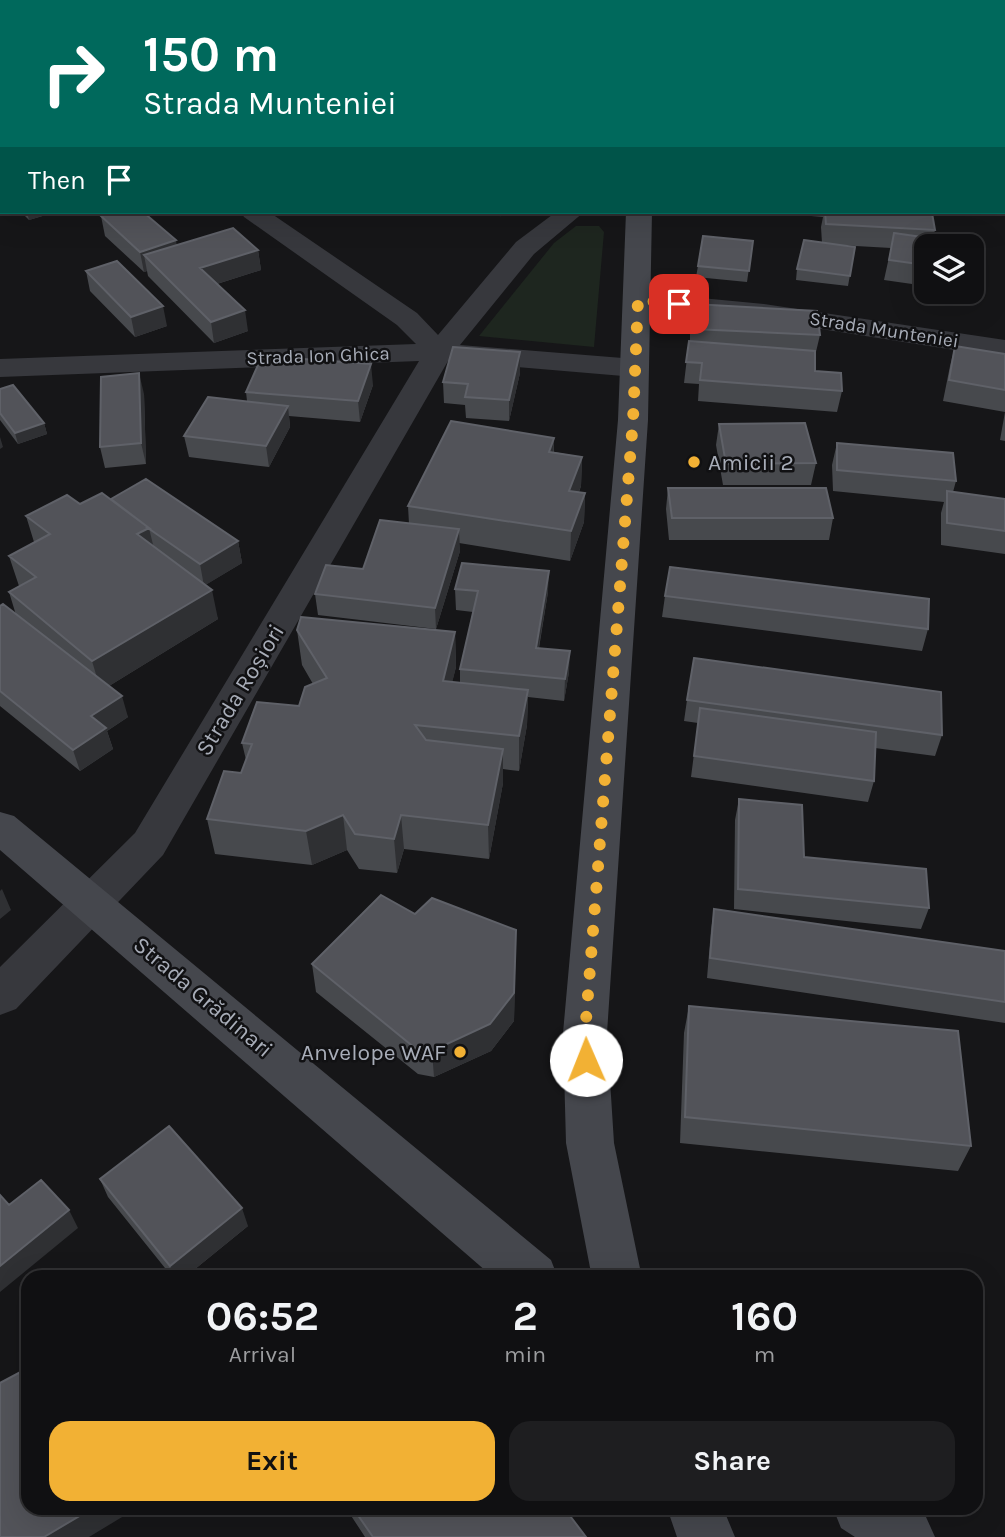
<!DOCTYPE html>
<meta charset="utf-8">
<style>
body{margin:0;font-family:Karla,sans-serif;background:#1e1e20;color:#f1f3f6;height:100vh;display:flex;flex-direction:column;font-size:26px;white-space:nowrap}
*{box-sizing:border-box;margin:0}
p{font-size:23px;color:#9c9d9f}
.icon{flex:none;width:38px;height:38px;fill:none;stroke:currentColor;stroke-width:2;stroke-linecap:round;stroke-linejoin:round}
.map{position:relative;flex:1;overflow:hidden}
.panel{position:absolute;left:21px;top:1270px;width:962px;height:245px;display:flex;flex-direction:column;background:#101012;border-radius:21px;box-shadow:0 7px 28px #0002,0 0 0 2px #303032}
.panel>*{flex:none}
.hud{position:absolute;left:0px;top:0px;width:1006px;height:214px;box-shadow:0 7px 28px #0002,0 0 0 2px #303032;background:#00695c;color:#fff;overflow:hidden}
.buttons{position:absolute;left:914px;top:234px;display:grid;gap:14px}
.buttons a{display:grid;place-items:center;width:70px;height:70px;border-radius:14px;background:#101012;box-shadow:0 7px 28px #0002,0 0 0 2px #303032;font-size:35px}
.pin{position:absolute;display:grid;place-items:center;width:60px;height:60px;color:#fff;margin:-30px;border-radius:14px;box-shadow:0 4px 10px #0006}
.me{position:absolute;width:77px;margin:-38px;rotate:359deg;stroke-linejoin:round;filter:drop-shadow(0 0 5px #0008)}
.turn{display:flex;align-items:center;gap:24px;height:147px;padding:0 28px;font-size:32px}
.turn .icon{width:91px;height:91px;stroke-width:2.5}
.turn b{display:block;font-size:49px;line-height:60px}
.then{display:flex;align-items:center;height:66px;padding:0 28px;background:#0003;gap:14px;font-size:26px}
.eta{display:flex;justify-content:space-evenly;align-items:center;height:119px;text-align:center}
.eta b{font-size:42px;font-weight:700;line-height:49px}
.primary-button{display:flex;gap:14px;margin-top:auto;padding:14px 28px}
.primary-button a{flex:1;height:80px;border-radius:21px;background:#f2b134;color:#111;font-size:28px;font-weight:700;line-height:80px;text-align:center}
.primary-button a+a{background:#1e1e20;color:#f1f3f6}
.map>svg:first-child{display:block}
.green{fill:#1e261f}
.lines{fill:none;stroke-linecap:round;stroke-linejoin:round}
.path{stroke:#3d3f44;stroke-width:2.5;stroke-dasharray:2 3.5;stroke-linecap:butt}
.street{fill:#37383d;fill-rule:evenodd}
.secondary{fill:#45474d;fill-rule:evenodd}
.wall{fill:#47494d}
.shaded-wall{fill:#2f3033}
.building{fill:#525359;stroke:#5f6168;stroke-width:2}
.route{stroke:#f2b134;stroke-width:12;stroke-dasharray:0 21.6}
.poi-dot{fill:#f2b134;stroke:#111113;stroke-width:2.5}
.labels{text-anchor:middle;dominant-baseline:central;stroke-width:5;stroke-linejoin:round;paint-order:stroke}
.far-street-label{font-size:19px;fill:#a8adb8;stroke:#111113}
.poi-label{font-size:23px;fill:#a8adb8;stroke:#111113;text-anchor:start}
.street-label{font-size:23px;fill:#a8adb8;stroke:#111113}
</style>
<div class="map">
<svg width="1005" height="1537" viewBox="0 0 1005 1537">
<rect width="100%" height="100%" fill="#161618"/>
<path class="green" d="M576 226H599L604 232 594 347 479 336 554 243Z"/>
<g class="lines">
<path class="path" d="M489 212 501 215"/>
<path class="street" d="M108 0H128V2H108Z
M241 212H269L417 313 438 335 516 242 556 212H584L534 254 460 345 635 359 645 362 649 368 645 374 635 377 448 361 163 855 16 1009 0 1015V967L135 833 419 361 0 377V359L416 344 397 325 244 217Z
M638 292 764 304 1005 340V358L764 320 628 306 624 300 628 294Z"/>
<path class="secondary" d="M691 0H711L690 2Z
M626 212H652L648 420 607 1033 614 1143 642 1278H592L566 1143 563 1033 618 420Z
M0 812 14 816 551 1260 558 1278H494L0 850Z
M667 1508H723L735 1537H677Z
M833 1508H913L926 1517 935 1537H855L841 1528Z"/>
</g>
<path class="wall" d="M142 0H272V2H140Z
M21 212H56L29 220Z
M799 212H906L935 230 933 239 926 247V286L884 280 891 248 838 245 855 247 848 286 796 280 797 269 822 243 821 227 823 217 799 215Z
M101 216 177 245 258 250 261 270 217 284 248 331 214 343 148 276 147 271 144 272 105 236Z
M753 241 747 282 696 277 698 266Z
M86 271 167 326 135 337 90 291Z
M693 304 820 335 815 356V371L842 391 837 412 698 401 699 384 684 383 689 341H690V325Z
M955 346 1005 354V441L1000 440 1005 412 943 401 950 366Z
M520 352V373L509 421 466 418 465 405 444 403 443 382Z
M373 385 360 422 289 416 290 427 269 467 189 457 184 436 247 401 246 392Z
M0 389 44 423 47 434 18 444 0 420Z
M144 394 146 464 105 468 100 447Z
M719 424 816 463 811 485H723L716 445Z
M554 438V452L582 457 581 486 579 492 585 493 584 522 570 561 459 543 460 551 436 629 318 615 315 594 363 569 409 524 408 506Z
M837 443 956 481 953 492 1005 499V554L941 545V513L944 502 833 491 832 465Z
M668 488 833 518 829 540H669L666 509Z
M111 499 238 541 242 563 205 585 218 619 109 686 128 717 107 731 113 749 80 771 0 706V606L16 615 9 592 19 586 9 556 34 542 26 516Z
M455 589 548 592 539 648 569 672 564 701 528 697 527 725 519 771 503 769V783L489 859 404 849 397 873 359 869 347 850 312 865 215 854 207 819 241 773 246 760 242 743 299 706 313 684 302 665 297 630 455 632 456 667 452 682 460 683V669L473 612 456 610Z
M665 596 928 629 922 651 662 617Z
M687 700 942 735 935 756 875 748 874 781 868 802 691 777 698 723 684 721Z
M739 799 804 857 929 908 921 929 734 909 735 820Z
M714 909 1005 951V1023L707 978 711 930Z
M415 914 516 930 514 1021 491 1051 434 1077 418 1074 316 992 312 964Z
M689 1006 971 1146 958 1171 680 1143 684 1033Z
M100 1179 248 1226 184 1278H173L108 1197Z
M346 1508H564L586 1537H365Z"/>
<path class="shaded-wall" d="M0 13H2V22H0Z
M0 74H2V84H0Z
M0 160H2V180H0Z
M27 212H56L29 220Z
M176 240 179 260 144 255 147 271 144 272 140 252Z
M258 250 261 270 204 288 200 268Z
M163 306 167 326 135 337 131 317Z
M245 310 248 331 214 343 211 322Z
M520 352V373L509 421V400Z
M371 364 373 385 360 422 358 401Z
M139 373 144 394 146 464 141 443Z
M288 406 290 427 269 467 266 446Z
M44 423 47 434 18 444 15 433Z
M0 437 3 447 0 449Z
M554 438 553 468 549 452Z
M582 457 581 486 568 520 569 491Z
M585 493 584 522 570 561 571 531Z
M149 528 156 557 137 534Z
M459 529 460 551 436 629 435 608Z
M238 541 242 563 204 586 200 564Z
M549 571 548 592 535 669 536 648Z
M212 590 218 619 101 691 92 661Z
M455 632 456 667 444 716 443 681Z
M570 651 569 672 564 701 565 679Z
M528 690 527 725 519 771V736Z
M122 696 128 717 107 731 113 749 80 771 73 750 91 716Z
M503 749V783L489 859 488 825Z
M343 815 347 850 312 865 306 831Z
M401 815 404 849 397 873 394 839Z
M2 889 11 910 0 919V891Z
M516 930 514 1021 491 1051 434 1077 432 1051Z
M242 1208 248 1226 184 1278H175L170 1266Z
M69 1210 78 1228 0 1292V1266Z
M93 1508H137L89 1537H44Z"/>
<path class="building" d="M10 0H20L21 2H2V13H0V1Z
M21 0H81V1L22 2Z
M142 0H199L197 2 140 1Z
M214 0H265L263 2H229Z
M794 0H835V2H794Z
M0 51H2V74H0Z
M0 144H2V160H0Z
M115 212H143L176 240 140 252 101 216Z
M825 212H905L932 213 935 230 826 224Z
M233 228 258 250 200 268 245 310 211 322 144 255Z
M894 233 958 242V247H926V265L889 260Z
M703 236 753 241 749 271 698 266Z
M804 240 855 247 850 276 797 269Z
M117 261 163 306 131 317 86 271Z
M693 304 817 311 820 335 693 329Z
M689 341 815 351V371L841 373 842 391 700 380 702 363 686 362Z
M955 346 1005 354V390L949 380Z
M453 347 520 352 509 400 465 397 468 384 443 382Z
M262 356 371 364 358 401 246 392Z
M139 373 141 443 100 447 101 377Z
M13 385 44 423 15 433 0 413V389Z
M208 397 288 406 266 446 184 436Z
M451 421 554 438 549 452 582 457 569 491 585 493 571 531 408 506Z
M805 423 816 463 726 464 719 424Z
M837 443 953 453 956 481 837 470Z
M146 479 238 541 200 564 148 528H149L111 499Z
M668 488H826L833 518H672Z
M947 491 1005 499V531L947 523Z
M102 493 149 528 137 534 212 590 92 661 9 592 36 577 9 556 50 534 26 516 67 495 80 504Z
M380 520 459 529 435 608 315 594 326 565 363 569Z
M462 563 549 571 536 648 570 651 565 679 460 669 478 591 455 589Z
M670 567 929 599 928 629 665 596Z
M3 604 122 696 91 716 106 728 73 750 0 691V606Z
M301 617 455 632 443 681 528 690 519 736 415 725 426 740 503 749 488 825 401 815 394 839 355 834 343 815 306 831 207 819 224 771 241 773 252 744 242 743 257 702 299 706 305 687 327 678 297 630Z
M694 658 941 692 942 735 687 700Z
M700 708 876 732 874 781 694 756Z
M739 799 802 805 804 857 926 869 929 908 738 889Z
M381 895 415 914 432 898 516 930 514 993 490 1024 432 1051 415 1048 312 964Z
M714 909 1005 951V1002L710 958Z
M689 1006 958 1031 971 1146 685 1117Z
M169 1126 242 1208 170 1266 100 1179Z
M41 1180 69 1210 0 1266V1195L9 1205Z
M28 1368V1508H93L44 1537H0V1383Z
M353 1508H564L586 1537H373Z"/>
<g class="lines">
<path class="route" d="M586 1060 585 1033 633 420 638 300 679 304"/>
</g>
<g class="poi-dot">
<circle cx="694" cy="462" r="7"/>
<circle cx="460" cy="1052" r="7"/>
</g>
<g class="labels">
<g class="far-street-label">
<text transform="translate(884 330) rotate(9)">Strada Munteniei</text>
<text transform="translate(318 356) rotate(-2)">Strada Ion Ghica</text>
</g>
<g class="poi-label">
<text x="708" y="462">Amicii 2</text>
<text x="446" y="1052" text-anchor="end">Anvelope WAF</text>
</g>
<g class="street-label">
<text transform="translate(240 690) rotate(-59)">Strada Roșiori</text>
<text transform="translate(203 997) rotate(40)">Strada Grădinari</text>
</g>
</g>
</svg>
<div class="buttons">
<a><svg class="icon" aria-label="layers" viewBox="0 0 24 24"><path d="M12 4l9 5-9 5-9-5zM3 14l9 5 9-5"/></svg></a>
</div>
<div class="pin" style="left:679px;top:304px;background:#d93025"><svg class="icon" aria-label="arrive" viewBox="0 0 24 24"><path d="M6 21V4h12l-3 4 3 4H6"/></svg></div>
<svg class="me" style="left:586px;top:1060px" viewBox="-20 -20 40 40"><circle r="19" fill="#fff"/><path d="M0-13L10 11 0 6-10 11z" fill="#f2b134"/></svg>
<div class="hud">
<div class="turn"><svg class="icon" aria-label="right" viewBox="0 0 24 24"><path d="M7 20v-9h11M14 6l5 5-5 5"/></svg><div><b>150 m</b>Strada Munteniei</div></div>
<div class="then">Then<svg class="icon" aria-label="arrive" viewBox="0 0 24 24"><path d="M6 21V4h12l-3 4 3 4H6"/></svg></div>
</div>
<section class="panel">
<div class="eta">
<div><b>06:52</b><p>Arrival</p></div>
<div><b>2</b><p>min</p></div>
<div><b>160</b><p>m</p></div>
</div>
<div class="primary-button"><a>Exit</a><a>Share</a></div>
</section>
</div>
